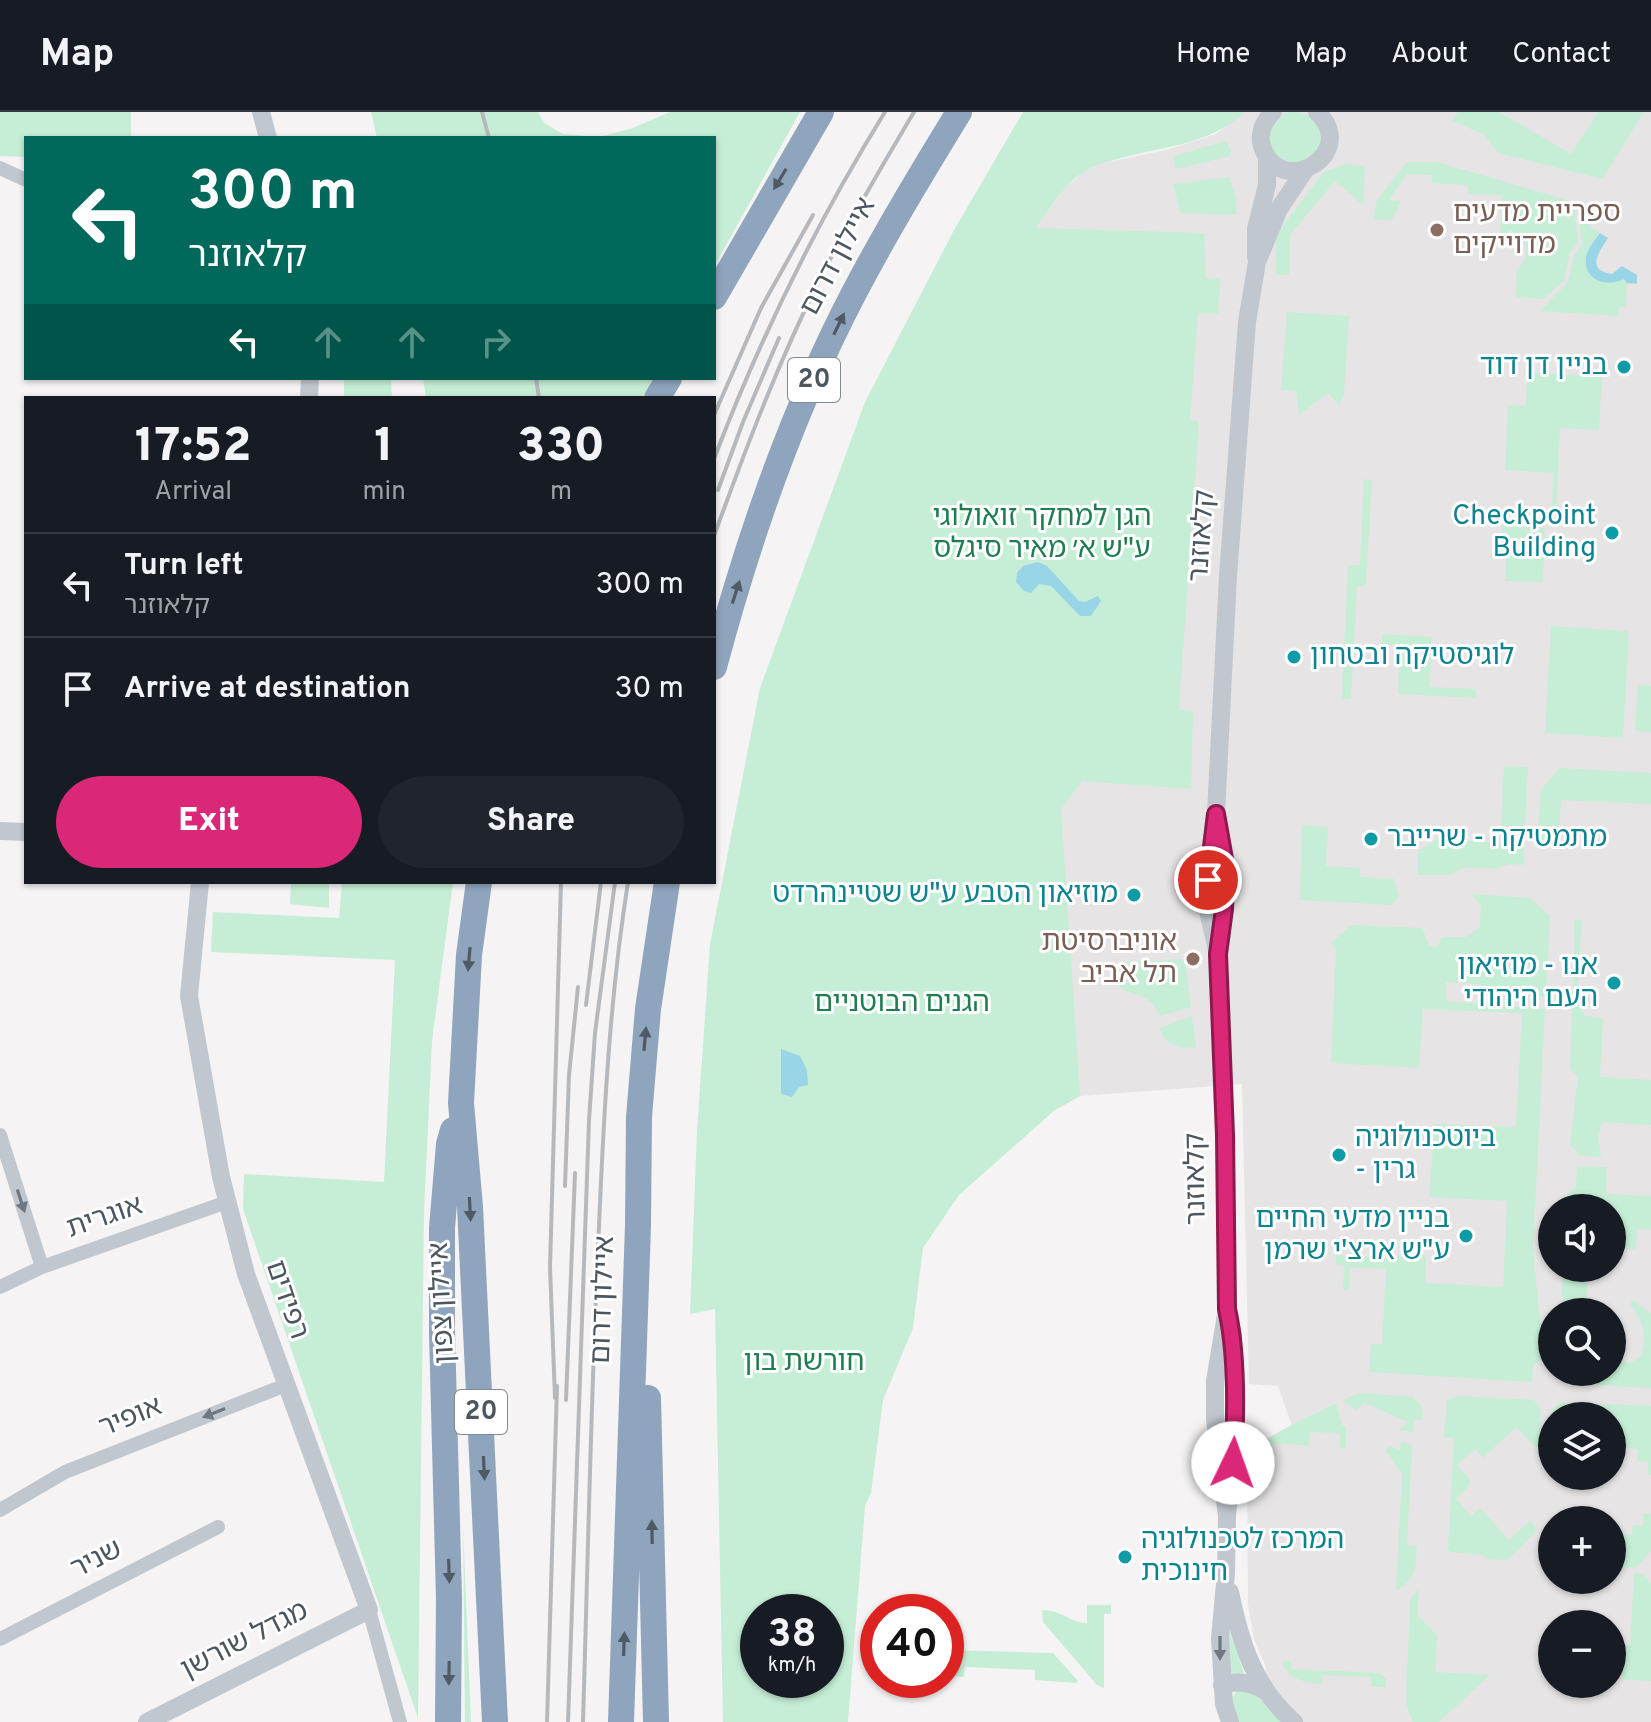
<!DOCTYPE html>
<meta charset="utf-8">
<style>
body{margin:0;font-family:Overpass,"Noto Sans Hebrew",sans-serif;background:#20242c;color:#f1f3f6;height:100vh;display:flex;flex-direction:column;font-size:30px;white-space:nowrap}
*{box-sizing:border-box;margin:0}
p{font-size:26px;color:#9ea1a6}
.icon{flex:none;width:44px;height:44px;fill:none;stroke:currentColor;stroke-width:2;stroke-linecap:round;stroke-linejoin:round}
.map{position:relative;flex:1;overflow:hidden}
.sheet{position:absolute;left:24px;top:284px;width:692px;height:488px;display:flex;flex-direction:column;background:#171b24;border-radius:0px;box-shadow:0 2px 6px #0004}
.sheet>*{flex:none}
.top-card{position:absolute;left:24px;top:24px;width:692px;height:244px;border-radius:0px;box-shadow:0 2px 6px #0004;background:#00695c;color:#fff;overflow:hidden}
.fabs{position:absolute;left:1538px;top:1082px;display:grid;gap:16px}
.fabs a{display:grid;place-items:center;width:88px;height:88px;border-radius:50%;background:#171b24;box-shadow:0 2px 6px #0004;font-size:40px}
.speed{position:absolute;left:740px;top:1482px;display:flex;gap:16px;font-size:40px;font-weight:700;text-align:center}
.speed>*{display:grid;place-content:center;width:104px;height:104px;border-radius:50%;background:#171b24;box-shadow:0 2px 6px #0004;line-height:1}
.speed small{font-size:20px;font-weight:400}
.speed .limit{border:12px solid #d22;background:#fff;color:#111}
.pin{position:absolute;display:grid;place-items:center;width:68px;height:68px;color:#fff;margin:-34px;border:4px solid #fff;border-radius:50%;box-shadow:0 2px 8px #0007}
.me{position:absolute;width:88px;margin:-44px;rotate:3deg;stroke-linejoin:round;filter:drop-shadow(0 0 6px #0008)}
.turn{display:flex;align-items:center;gap:28px;height:168px;padding:0 32px;font-size:36px}
.turn .icon{width:104px;height:104px;stroke-width:2.5}
.turn b{display:block;font-size:56px;line-height:68px}
.lanes{display:flex;align-items:center;height:76px;padding:0 32px;background:#0003;justify-content:center;gap:40px;direction:ltr}
.lanes .off{opacity:.35}
.eta{display:flex;justify-content:space-evenly;align-items:center;height:136px;text-align:center}
.eta b{font-size:48px;font-weight:800;line-height:56px}
.cta{display:flex;gap:16px;margin-top:auto;padding:16px 32px}
.cta a{flex:1;height:92px;border-radius:48px;background:#db2777;color:#fff;font-size:32px;font-weight:800;line-height:92px;text-align:center}
.cta a+a{background:#20242c;color:#f1f3f6}
ul{padding:0;list-style:none}
li{display:flex;align-items:center;gap:24px;height:104px;padding:0 32px;border-top:2px solid #363941}
li div{flex:1}
li b{display:block;font-size:30px}
li em{font-style:normal}
header{display:flex;align-items:center;gap:48px;box-sizing:border-box;height:112px;padding:0 40px;background:#171b24;border-bottom:2px solid #363941}
header strong{font-size:38px}
nav{display:flex;gap:44px;margin-inline-start:auto;font-size:28px}
.map>svg:first-child{display:block}
.education{fill:#e6e4e4;fill-rule:evenodd}
.green{fill:#c6eed6;fill-rule:evenodd}
.water{fill:#97d5e7}
.lines{fill:none;stroke-linecap:round;stroke-linejoin:round}
.minor{stroke:#c0c7ce;stroke-width:14}
.tertiary{stroke:#c0c7ce;stroke-width:18}
.motorway{stroke:#8fa4bd;stroke-width:26}
.rail{stroke:#b6b8bc;stroke-width:4}
.oneway{fill:#4f5a64}
.oneway2{fill:#6f7880}
.route-casing{stroke:#8e194d;stroke-width:20}
.route{stroke:#db2777;stroke-width:14}
.education-dot{fill:#8d6e63;stroke:#fff;stroke-width:3}
.culture-dot{fill:#0f9aa8;stroke:#fff;stroke-width:3}
.labels{text-anchor:middle;dominant-baseline:central;stroke-width:6;stroke-linejoin:round;paint-order:stroke}
.shield{fill:#fff;stroke:#82898f;stroke-width:2}
.shield-label{font-size:26px;font-weight:bold;fill:#4c565f}
.education-label{font-size:28px;fill:#785e54;stroke:#fff;text-anchor:start}
.street-label{font-size:28px;fill:#4c565f;stroke:#fff}
.culture-label{font-size:28px;fill:#0d838f;stroke:#fff;text-anchor:end}
.park-label{font-size:28px;fill:#1f7e51;stroke:#fff}
</style>
<header>
<strong>Map</strong>
<nav><a>Home</a><a>Map</a><a>About</a><a>Contact</a></nav>
</header>
<div class="map">
<svg width="1651" height="1610" viewBox="0 0 1651 1610">
<rect width="100%" height="100%" fill="#f5f3f3"/>
<path class="education" d="M1245 0H1651V1610H1250L1266 1555 1254 1527 1248 1492 1247 1351 1248 1342 1253 1337 1292 1314 1278 1274 1249 1272 1242 972 1080 984 1055 998 1035 117 1064 77 1082 61 1098 52 1166 38 1216 22ZM1552 1096H1612V1156H1552ZM1552 1200H1612V1260H1552ZM1552 1304H1612V1364H1552ZM1552 1408H1612V1468H1552ZM1552 1512H1612V1572H1552Z"/>
<path class="green" d="M0 0H131V26H26V45L0 44Z
M371 0H538L544 11 563 22 599 25 633 16 670 0H800L714 155V26H377Z
M1023 0H1245C1210 32 1168 34 1125 45 1111 49 1096 52 1084 60 1063 73 1050 97 1036 116L1204 121 1206 166 1220 167 1218 202 1198 201 1190 308 1199 309 1179 598 1193 600 1191 677 1082 669 1061 697 1080 984 1055 998 959 1083 923 1136 913 1216 883 1288 871 1381 865 1394 848 1610H723L715 1197 690 1202 697 1019 710 832 760 576 865 290 954 118ZM758 1500H826V1568H758Z
M1290 0C1312 0 1319 10 1322 31L1307 51 1280 49C1266 30 1263 10 1290 0Z
M1458 0H1499L1571 42 1598 0H1644L1602 67 1498 41 1483 22 1452 9Z
M1226 29 1231 39 1230 44 1176 57 1174 44Z
M1407 50H1437L1574 90 1578 131 1570 140 1564 169 1543 187 1516 185 1517 158 1525 148 1526 134 1510 118 1500 127 1502 83 1468 82V73L1431 71 1433 63 1407 62 1389 88 1401 89 1392 108 1374 107 1377 88Z
M1346 52 1365 54 1363 93 1335 69 1290 123 1289 163H1276V127L1284 112 1324 60Z
M1229 65 1236 86V103L1181 101 1173 72Z
M1578 91 1598 101 1590 115 1600 121 1588 138 1586 150 1607 171 1624 166 1627 171 1626 195H1619L1618 204 1540 199 1568 170 1574 143 1582 133Z
M1287 200 1349 204 1344 282 1339 293 1328 281 1299 303 1296 279 1281 278Z
M1528 260 1602 265 1599 318 1560 316 1556 406 1552 405 1553 361 1505 358 1508 293 1526 294Z
M344 266 391 267 392 286H344Z
M423 266H653L642 286H426Z
M1364 367 1372 368 1366 473 1357 474 1351 587H1342L1348 453H1360Z
M1502 413 1545 416 1543 470 1505 469 1507 425H1502Z
M1551 514 1629 519 1623 626 1545 621Z
M1382 522 1432 525 1429 575 1476 577V586L1398 582 1400 534 1382 533Z
M1638 573 1651 574V620L1635 619Z
M1504 654 1528 655 1525 715 1501 714Z
M1559 656 1651 661V692L1561 688 1558 734 1537 732 1541 678Z
M1302 713 1328 715 1326 754 1360 756V765L1394 767 1399 784 1392 793 1300 788Z
M1437 727 1524 732V753L1509 752 1495 757 1466 755 1449 763H1417L1418 739Z
M291 770H329V796L290 792Z
M342 770H453L432 929 424 1100 418 1606 243 1097 244 1062 384 1070 395 848 211 840 213 800 339 806Z
M1471 782 1530 786 1550 804 1546 885 1491 881 1479 872 1446 870V889L1545 897 1533 1136 1540 1210 1544 1214 1542 1247 1533 1253 1532 1270 1369 1260 1371 1232H1382L1386 1157 1350 1155 1349 1178 1343 1177 1344 1153 1336 1152V1143L1391 1146 1412 1142 1426 1144 1425 1171 1503 1175 1507 1089 1429 1085 1435 1012 1516 1015 1522 901 1423 897 1419 956 1331 951 1336 837 1331 831 1351 813 1422 816 1429 833 1436 836 1443 825H1466L1480 815 1481 795Z
M1575 808H1582L1577 886 1585 904 1603 906 1600 965 1651 968V1013L1603 1010 1598 1024 1601 1045 1577 1043V1038L1570 1034 1578 965 1570 957Z
M1185 847 1191 895 1160 904C1151 883 1138 884 1120 876L1119 851Z
M1192 904 1196 935C1180 937 1164 934 1160 916Z
M1577 1054 1607 1055 1606 1082 1651 1084V1118L1637 1117 1636 1137 1619 1136V1124L1612 1123V1096H1567V1082L1576 1075Z
M1583 1161 1588 1162 1586 1200H1566V1189L1561 1184 1562 1167Z
M1632 1188 1651 1201V1276L1592 1273 1603 1260H1612L1614 1247C1651 1264 1651 1213 1630 1193Z
M1564 1260H1593L1582 1273 1564 1271Z
M1359 1281 1413 1285 1421 1293 1423 1308 1414 1307 1413 1320 1399 1318 1408 1310 1364 1291 1356 1298 1343 1288Z
M1459 1284 1534 1288 1541 1297 1540 1333 1536 1336 1516 1315 1483 1346 1475 1337 1457 1353 1470 1368 1469 1374 1456 1387 1471 1404 1480 1396 1509 1428 1530 1409 1535 1415V1421L1508 1448 1487 1447 1483 1443 1451 1440 1448 1438 1454 1326 1444 1325 1447 1288Z
M1561 1290 1651 1294V1363H1648V1350L1637 1349 1638 1337 1626 1336V1328L1619 1327 1620 1312 1612 1311V1304H1552L1553 1297Z
M1336 1291 1342 1313 1346 1315V1336H1340V1321L1310 1320 1309 1334C1287 1332 1266 1326 1251 1346L1250 1381H1246C1246 1370 1244 1353 1248 1343 1254 1329 1319 1300 1336 1291Z
M1401 1330 1412 1333 1407 1433 1417 1434C1415 1458 1417 1465 1396 1479L1402 1362 1386 1339 1390 1334 1400 1338Z
M1644 1401 1651 1402V1439L1636 1456 1612 1454 1613 1431H1619L1620 1422 1632 1423 1633 1413H1643Z
M463 1414 471 1610H465Z
M1634 1461 1642 1462 1651 1471V1569L1622 1567 1624 1533H1630Z
M1419 1477 1417 1503 1437 1523 1435 1560 1490 1563 1439 1610H1413L1406 1592 1410 1487Z
M1087 1493H1111V1502H1104V1576L1097 1573 1043 1510 1042 1498C1062 1498 1070 1511 1087 1511Z
M1228 1515 1244 1561 1242 1565 1230 1566Z
M946 1538 1053 1541 1078 1569 1076 1571 1035 1568V1558L965 1555 964 1565 946 1564Z
M1284 1549H1291V1557L1380 1561 1386 1567V1575H1372L1371 1565 1323 1563 1322 1572C1304 1570 1292 1569 1282 1552Z
M1237 1578 1261 1584 1283 1610H1235L1232 1586Z"/>
<path class="water" d="M1600 121 1608 126C1599 140 1585 158 1612 162L1622 154 1637 163V172L1627 171 1624 167C1606 176 1583 168 1586 145 1588 136 1595 128 1600 121Z
M1038 450 1047 454 1079 489 1085 490 1098 484 1101 489 1091 504H1080L1051 474 1039 472 1031 481 1024 479 1016 470 1017 461 1023 454Z
M781 937 800 944 807 958 808 973 799 975 792 985 781 982Z"/>
<g class="lines">
<path class="minor" d="M0 56 26 68
M0 1023 42 1155
M0 1175 42 1155 227 1090
M0 1398 65 1360 286 1273
M369 1498 400 1610
M0 1527 218 1415"/>
<path class="tertiary" d="M261 0 268 26
M1273 0C1264 9 1258 21 1262 34 1279 89 1361 42 1317 0
M1256 145V117L1267 73V45
M309 286 310 266
M0 719 26 720
M1219 721 1225 769 1219 831
M1230 1211 1233 1223 1235 1324 1227 1404 1226 1461 1220 1526 1224 1592 1230 1610
M1227 1404 1215 1307V1269L1227 1197 1225 1023 1218 842 1208 799V768L1216 702 1228 464 1247 210 1257 150 1279 97 1305 58
M1230 1480C1240 1529 1254 1576 1294 1610
M1222 1573C1238 1568 1253 1571 1267 1580
M147 1610 369 1498 246 1162 221 1065 189 884 200 770"/>
<path class="motorway" d="M714 185 821 0
M657 286 669 266
M714 555C748 427 793 297 855 179 887 118 923 59 959 0
M479 770 469 843 461 991 470 1095 495 1610
M648 1286 656 1610
M448 1610 449 1487 442 1220V1116L449 1032 453 1018
M621 1610 638 1113 639 1005 648 897 667 770"/>
<path class="rail" d="M482 0 489 26
M536 266 539 286
M714 303 761 196 813 103
M714 347C760 226 817 110 885 0
M718 378 743 310 779 226
M714 424C746 336 779 248 821 165 849 109 882 54 914 0
M586 893 601 770
M565 1074 569 963 578 875
M555 1286 550 1155 561 770
M566 1288 575 1061
M547 1610 557 1274
M568 1610 589 1008 595 921 615 770
M583 1610C588 1445 591 1279 599 1114 604 998 610 884 628 770"/>
</g>
<defs><path id="oneway-solid" d="M-6-.8H1V-3.2L6.5 0L1 3.2V.8H-6Z" transform="scale(2)"/></defs>
<g class="oneway">
<use href="#oneway-solid" transform="translate(780 67) rotate(121)"/>
<use href="#oneway-solid" transform="translate(839 212) rotate(-64)"/>
<use href="#oneway-solid" transform="translate(736 480) rotate(-72)"/>
<use href="#oneway-solid" transform="translate(469 847) rotate(95)"/>
<use href="#oneway-solid" transform="translate(645 927) rotate(-85)"/>
<use href="#oneway-solid" transform="translate(470 1097) rotate(87)"/>
<use href="#oneway-solid" transform="translate(484 1356) rotate(87)"/>
<use href="#oneway-solid" transform="translate(652 1420) rotate(-91)"/>
<use href="#oneway-solid" transform="translate(449 1459) rotate(88)"/>
<use href="#oneway-solid" transform="translate(624 1532) rotate(-88)"/>
<use href="#oneway-solid" transform="translate(449 1561) rotate(91)"/>
</g>
<g class="oneway2">
<use href="#oneway-solid" transform="translate(21 1089) rotate(72)"/>
<use href="#oneway-solid" transform="translate(214 1301) rotate(158)"/>
<use href="#oneway-solid" transform="translate(1220 1536) rotate(90)"/>
</g>
<g class="lines">
<g class="route-casing">
<path id="route" d="M1208 768 1216 702 1224 747 1225 769 1224 797 1218 842 1225 1023 1227 1197C1237 1242 1236 1304 1233 1351"/>
</g>
<use href="#route" class="route"/>
</g>
<g class="education-dot">
<circle cx="1437" cy="118" r="8"/>
<circle cx="1193" cy="847" r="8"/>
</g>
<g class="culture-dot">
<circle cx="1624" cy="255" r="8"/>
<circle cx="1612" cy="421" r="8"/>
<circle cx="1294" cy="545" r="8"/>
<circle cx="1371" cy="727" r="8"/>
<circle cx="1134" cy="783" r="8"/>
<circle cx="1614" cy="871" r="8"/>
<circle cx="1339" cy="1043" r="8"/>
<circle cx="1466" cy="1124" r="8"/>
<circle cx="1125" cy="1445" r="8"/>
</g>
<g class="labels">
<g class="shield">
<rect x="788" y="246" width="52" height="44" rx="6"/>
<rect x="455" y="1278" width="52" height="44" rx="6"/>
</g>
<g class="shield-label">
<text x="814" y="268">20</text>
<text x="481" y="1300">20</text>
</g>
<g class="education-label">
<text x="1453" y="102">ספריית מדעים<tspan x="1453" dy="32">מדוייקים</tspan></text>
<text x="1177" y="831" text-anchor="end">אוניברסיטת<tspan x="1177" dy="32">תל אביב</tspan></text>
</g>
<g class="street-label">
<text transform="translate(839 145) rotate(-62)">איילון דרום</text>
<text transform="translate(1203 424) rotate(-86)">קלאוזנר</text>
<text transform="translate(1197 1067) rotate(-91)">קלאוזנר</text>
<text transform="translate(105 1106) rotate(-19)">אוגרית</text>
<text transform="translate(286 1188) rotate(71)">רפידים</text>
<text transform="translate(604 1188) rotate(-88)">איילון דרום</text>
<text transform="translate(443 1191) rotate(-93)">איילון צפון</text>
<text transform="translate(131 1306) rotate(-22)">אופיר</text>
<text transform="translate(97 1448) rotate(-27)">שניר</text>
<text transform="translate(245 1529) rotate(-27)">מגדל שורשן</text>
</g>
<g class="culture-label">
<text x="1608" y="255">בניין דן דוד</text>
<text x="1596" y="405">Checkpoint<tspan x="1596" dy="32">Building</tspan></text>
<text x="1310" y="545" text-anchor="start">לוגיסטיקה ובטחון</text>
<text x="1387" y="727" text-anchor="start">מתמטיקה - שרייבר</text>
<text x="1118" y="783">מוזיאון הטבע ע"ש שטיינהרדט</text>
<text x="1598" y="855">אנו - מוזיאון<tspan x="1598" dy="32">העם היהודי</tspan></text>
<text x="1355" y="1027" text-anchor="start">ביוטכנולוגיה<tspan x="1355" dy="32">- גרין</tspan></text>
<text x="1450" y="1108">בניין מדעי החיים<tspan x="1450" dy="32">ע"ש ארצ'י שרמן</tspan></text>
<text x="1141" y="1429" text-anchor="start">המרכז לטכנולוגיה<tspan x="1141" dy="32">חינוכית</tspan></text>
</g>
<g class="park-label">
<text x="1042" y="406">הגן למחקר זואולוגי<tspan x="1042" dy="32">ע"ש א׳ מאיר סיגלס</tspan></text>
<text x="902" y="892">הגנים הבוטניים</text>
<text x="804" y="1251">חורשת בון</text>
</g>
</g>
</svg>
<div class="fabs">
<a><svg class="icon" aria-label="sound" viewBox="0 0 24 24"><path d="M4 9h4l5-4v14l-5-4H4zM17 9q2 3 0 6"/></svg></a>
<a><svg class="icon" aria-label="search" viewBox="0 0 24 24"><circle cx="10" cy="10" r="6"/><path d="M15 15l6 6"/></svg></a>
<a><svg class="icon" aria-label="layers" viewBox="0 0 24 24"><path d="M12 4l9 5-9 5-9-5zM3 14l9 5 9-5"/></svg></a>
<a>+</a>
<a>−</a>
</div>
<div class="speed"><div>38<small>km/h</small></div><div class="limit">40</div></div>
<div class="pin" style="left:1208px;top:768px;background:#d93025"><svg class="icon" aria-label="arrive" viewBox="0 0 24 24"><path d="M6 21V4h12l-3 4 3 4H6"/></svg></div>
<svg class="me" style="left:1233px;top:1351px" viewBox="-20 -20 40 40"><circle r="19" fill="#fff"/><path d="M0-13L10 11 0 6-10 11z" fill="#db2777"/></svg>
<div class="top-card">
<div class="turn"><svg class="icon" aria-label="left" viewBox="0 0 24 24"><path d="M17 20v-9H6M10 6l-5 5 5 5"/></svg><div><b>300 m</b>קלאוזנר</div></div>
<div class="lanes"><svg class="icon" aria-label="left" viewBox="0 0 24 24"><path d="M17 20v-9H6M10 6l-5 5 5 5"/></svg><svg class="icon off" aria-label="ahead" viewBox="0 0 24 24"><path d="M12 20V5M6 11l6-6 6 6"/></svg><svg class="icon off" aria-label="ahead" viewBox="0 0 24 24"><path d="M12 20V5M6 11l6-6 6 6"/></svg><svg class="icon off" aria-label="right" viewBox="0 0 24 24"><path d="M7 20v-9h11M14 6l5 5-5 5"/></svg></div>
</div>
<section class="sheet">
<div class="eta">
<div><b>17:52</b><p>Arrival</p></div>
<div><b>1</b><p>min</p></div>
<div><b>330</b><p>m</p></div>
</div>
<ul>
<li><svg class="icon" aria-label="left" viewBox="0 0 24 24"><path d="M17 20v-9H6M10 6l-5 5 5 5"/></svg><div><b>Turn left</b><p>קלאוזנר</p></div><em>300 m</em></li>
<li><svg class="icon" aria-label="arrive" viewBox="0 0 24 24"><path d="M6 21V4h12l-3 4 3 4H6"/></svg><div><b>Arrive at destination</b></div><em>30 m</em></li>
</ul>
<div class="cta"><a>Exit</a><a>Share</a></div>
</section>
</div>
